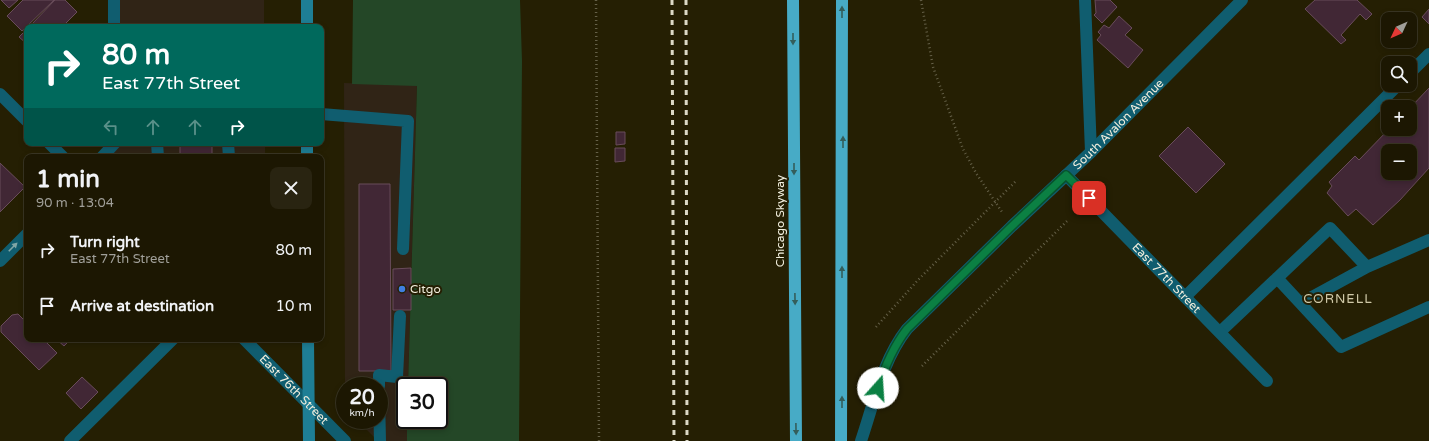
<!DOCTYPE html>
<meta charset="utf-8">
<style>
body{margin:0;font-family:"Varela Round",sans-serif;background:#292411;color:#f1f3f6;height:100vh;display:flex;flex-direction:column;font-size:15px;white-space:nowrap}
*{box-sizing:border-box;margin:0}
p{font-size:13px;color:#a09f99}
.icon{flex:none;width:22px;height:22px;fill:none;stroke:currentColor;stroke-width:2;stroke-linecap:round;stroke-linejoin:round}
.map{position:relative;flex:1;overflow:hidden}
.side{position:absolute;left:24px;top:154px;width:300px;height:188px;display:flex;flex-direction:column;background:#1c1702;border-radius:8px;box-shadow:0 2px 6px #0003,0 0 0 1px #3a3624}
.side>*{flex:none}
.top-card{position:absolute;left:24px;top:24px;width:300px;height:122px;border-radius:8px;box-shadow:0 2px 6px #0003,0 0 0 1px #3a3624;background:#00695c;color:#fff;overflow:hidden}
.needle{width:26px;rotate:226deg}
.fabs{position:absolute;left:1381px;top:12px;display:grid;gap:8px}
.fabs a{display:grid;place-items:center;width:36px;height:36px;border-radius:8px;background:#1c1702;box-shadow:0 2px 6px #0003,0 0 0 1px #3a3624;font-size:20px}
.speed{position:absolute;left:336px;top:377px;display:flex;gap:8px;font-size:20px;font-weight:700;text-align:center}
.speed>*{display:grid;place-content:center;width:52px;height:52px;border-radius:50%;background:#1c1702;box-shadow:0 2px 6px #0003,0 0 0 1px #3a3624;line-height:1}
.speed small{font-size:10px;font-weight:400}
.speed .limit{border:2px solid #111;border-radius:6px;background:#fff;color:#111}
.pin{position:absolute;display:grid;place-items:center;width:34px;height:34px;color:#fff;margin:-17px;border-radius:8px;box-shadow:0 2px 6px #0006}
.me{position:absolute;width:44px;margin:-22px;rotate:19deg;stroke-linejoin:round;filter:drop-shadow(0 0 3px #0008)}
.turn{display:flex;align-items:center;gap:14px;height:84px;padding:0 12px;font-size:18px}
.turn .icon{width:52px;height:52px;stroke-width:2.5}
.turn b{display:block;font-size:28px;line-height:34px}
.lanes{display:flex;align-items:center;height:38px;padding:0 12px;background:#0003;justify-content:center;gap:20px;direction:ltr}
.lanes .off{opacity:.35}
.round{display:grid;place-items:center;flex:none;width:42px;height:42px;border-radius:8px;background:#292411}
.summary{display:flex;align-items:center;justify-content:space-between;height:68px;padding:0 12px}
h1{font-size:24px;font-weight:700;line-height:30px}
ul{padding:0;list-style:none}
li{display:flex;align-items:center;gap:12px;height:56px;padding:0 12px}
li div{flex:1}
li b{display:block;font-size:15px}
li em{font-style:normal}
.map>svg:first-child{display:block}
.commercial{fill:#302416}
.green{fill:#244727}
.building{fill:#412735;stroke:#694c5b;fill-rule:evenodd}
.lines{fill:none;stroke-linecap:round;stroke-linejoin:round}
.path{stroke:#656048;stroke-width:2.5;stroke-dasharray:1 3;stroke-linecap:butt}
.service{stroke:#105d6f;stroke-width:12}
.minor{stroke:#105d6f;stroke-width:12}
.tertiary{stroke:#105d6f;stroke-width:12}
.secondary{stroke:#1e7e95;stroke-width:12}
.motorway{stroke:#47abc6;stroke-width:12}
.rail{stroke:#dcd9c7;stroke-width:3;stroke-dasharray:5 5;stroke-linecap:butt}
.oneway{fill:#345e5b}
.oneway2{fill:#81a6a6}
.route-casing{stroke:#07532c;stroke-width:10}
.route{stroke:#0b8043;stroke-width:7}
.shop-dot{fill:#3f7fe0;stroke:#251f03;stroke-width:1.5}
.labels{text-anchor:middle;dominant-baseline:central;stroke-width:4;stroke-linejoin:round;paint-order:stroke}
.street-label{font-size:12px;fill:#f2efde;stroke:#251f03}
.poi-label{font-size:12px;fill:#f2efde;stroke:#251f03;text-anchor:start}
.neighbourhood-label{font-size:13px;letter-spacing:1px;fill:#cfc8a7;stroke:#251f03}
</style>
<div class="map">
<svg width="1429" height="441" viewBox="0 0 1429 441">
<rect width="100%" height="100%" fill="#251f03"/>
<path class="commercial" d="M114 0H264V27H114Z
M344 83 417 85 408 386H405V420H407V441H378L357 420H379V386H345V402Z
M115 143H265V157H102Z"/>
<path class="green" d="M353 0H520L522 61 519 441H407V420H439V386H408L417 86 352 84Z"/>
<path class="building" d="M1 0H18L9 8Z
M23 0H54L22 31 7 16Z
M55 0H65L77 12 62 27H29Z
M1095 0H1110L1117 7 1102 23 1094 15 1096 13Z
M1315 0H1357L1372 14 1366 20 1360 14 1341 35 1346 40 1341 44 1305 9Z
M1429 9V24L1422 17Z
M1119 16 1132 28 1125 35 1143 50 1128 68 1097 40 1101 35 1098 32 1104 25 1109 28Z
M27 29V44L19 37Z
M1429 88V168L1400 200 1373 225 1356 209 1348 216 1327 193 1332 186 1329 182 1355 156 1359 160 1389 129H1410V108ZM1388 151H1410V173H1388Z
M1188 127 1225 164 1196 193 1159 156Z
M616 132H625V144L616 145Z
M180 143H212V157H180Z
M615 148H625V161L615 162Z
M0 163 25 187 0 212Z
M359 184H390L391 371H359Z
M411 268V310H393V269Z
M18 314 27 323V339H43L57 353 39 370 1 332V326L12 315Z
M56 339H71L64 346Z
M82 377 98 392 81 409 66 393Z"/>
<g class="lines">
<path class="path" d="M596 0 599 441
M921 0 933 67 963 149 976 173 1002 212
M876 327 918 280 1016 181
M922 366 1067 221"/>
<path class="service" d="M114 0V27
M1085 0 1091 152
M1410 73 1429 54
M321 114 408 121 403 249
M157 143 158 157
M228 143 229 157
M102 157 115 143
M1277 278 1341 347 1429 307
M1185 297 1398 85
M1301 303 1367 267
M1220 332 1330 228 1367 267 1429 240
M379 386V375L397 377 400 316
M379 397 380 441
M70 441 173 339"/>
<g class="minor">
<path id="s1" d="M1066 175 1267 381"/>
<path d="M0 261 27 234"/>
<path id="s2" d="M861 441C874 403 882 361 907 329L1012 226 1091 152 1242 0"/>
</g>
<g class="tertiary">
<path d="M0 94 27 121"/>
<path d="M49 143 63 157"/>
<path id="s3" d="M244 339 345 441"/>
</g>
<path class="secondary" d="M307 0V27
M307 143V157
M308 339 309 441"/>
<path class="motorway" d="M793 0 796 441
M841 441 842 0"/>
<path class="rail" d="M672 0 674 441
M686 0 687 441"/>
</g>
<defs><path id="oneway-solid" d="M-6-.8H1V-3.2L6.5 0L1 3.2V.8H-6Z"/></defs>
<g class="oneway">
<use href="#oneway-solid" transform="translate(842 12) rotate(-90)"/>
<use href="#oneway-solid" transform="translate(793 39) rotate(90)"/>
<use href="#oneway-solid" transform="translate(843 142) rotate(-90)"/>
<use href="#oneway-solid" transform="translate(794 169) rotate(90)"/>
<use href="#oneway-solid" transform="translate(842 272) rotate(-90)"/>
<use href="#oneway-solid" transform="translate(795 299) rotate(89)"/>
<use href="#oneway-solid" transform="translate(842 402) rotate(-90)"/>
<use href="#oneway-solid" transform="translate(796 429) rotate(89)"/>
</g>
<use class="oneway2" href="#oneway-solid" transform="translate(13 247) rotate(-45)"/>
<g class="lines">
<g class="route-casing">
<path id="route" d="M878 388C885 366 893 347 907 329L1012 226 1066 175 1089 198"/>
</g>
<use href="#route" class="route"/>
</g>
<circle class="shop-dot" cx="402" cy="289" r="4"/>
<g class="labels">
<g class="street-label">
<text stroke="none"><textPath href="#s2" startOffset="416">South Avalon Avenue</textPath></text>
<text transform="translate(780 221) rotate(-90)">Chicago Skyway</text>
<text stroke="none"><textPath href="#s1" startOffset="144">East 77th Street</textPath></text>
<text stroke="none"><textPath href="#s3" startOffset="71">East 76th Street</textPath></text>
</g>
<g class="poi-label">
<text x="410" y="289">Citgo</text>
</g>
<g class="neighbourhood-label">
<text x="1338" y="299">CORNELL</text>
</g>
</g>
</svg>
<div class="fabs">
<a><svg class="needle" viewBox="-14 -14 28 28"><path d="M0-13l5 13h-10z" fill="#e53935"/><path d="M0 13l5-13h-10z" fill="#a09f99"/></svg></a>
<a><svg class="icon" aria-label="search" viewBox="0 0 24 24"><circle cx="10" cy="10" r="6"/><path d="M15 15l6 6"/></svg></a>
<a>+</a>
<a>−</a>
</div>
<div class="speed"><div>20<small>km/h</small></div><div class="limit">30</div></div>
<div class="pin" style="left:1089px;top:198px;background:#d93025"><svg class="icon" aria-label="arrive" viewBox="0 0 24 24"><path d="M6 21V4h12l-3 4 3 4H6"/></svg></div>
<svg class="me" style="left:878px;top:388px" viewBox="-20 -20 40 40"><circle r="19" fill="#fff"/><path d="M0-13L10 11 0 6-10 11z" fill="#0b8043"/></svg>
<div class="top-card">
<div class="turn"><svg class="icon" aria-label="right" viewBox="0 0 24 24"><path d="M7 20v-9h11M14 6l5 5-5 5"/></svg><div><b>80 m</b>East 77th Street</div></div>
<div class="lanes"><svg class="icon off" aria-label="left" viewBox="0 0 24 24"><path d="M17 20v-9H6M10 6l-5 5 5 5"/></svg><svg class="icon off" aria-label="ahead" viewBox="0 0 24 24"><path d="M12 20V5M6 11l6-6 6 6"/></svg><svg class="icon off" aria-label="ahead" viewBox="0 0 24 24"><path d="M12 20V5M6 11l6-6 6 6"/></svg><svg class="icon" aria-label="right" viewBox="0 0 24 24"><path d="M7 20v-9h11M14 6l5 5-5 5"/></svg></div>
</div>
<section class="side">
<div class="summary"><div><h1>1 min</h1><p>90 m · 13:04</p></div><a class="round"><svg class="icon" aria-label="close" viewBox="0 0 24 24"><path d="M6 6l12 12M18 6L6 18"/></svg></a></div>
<ul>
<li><svg class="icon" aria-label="right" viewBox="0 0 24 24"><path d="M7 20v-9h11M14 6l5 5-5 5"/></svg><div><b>Turn right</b><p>East 77th Street</p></div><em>80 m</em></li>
<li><svg class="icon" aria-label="arrive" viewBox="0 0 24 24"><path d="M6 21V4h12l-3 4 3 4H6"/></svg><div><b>Arrive at destination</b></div><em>10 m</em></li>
</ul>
</section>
</div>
